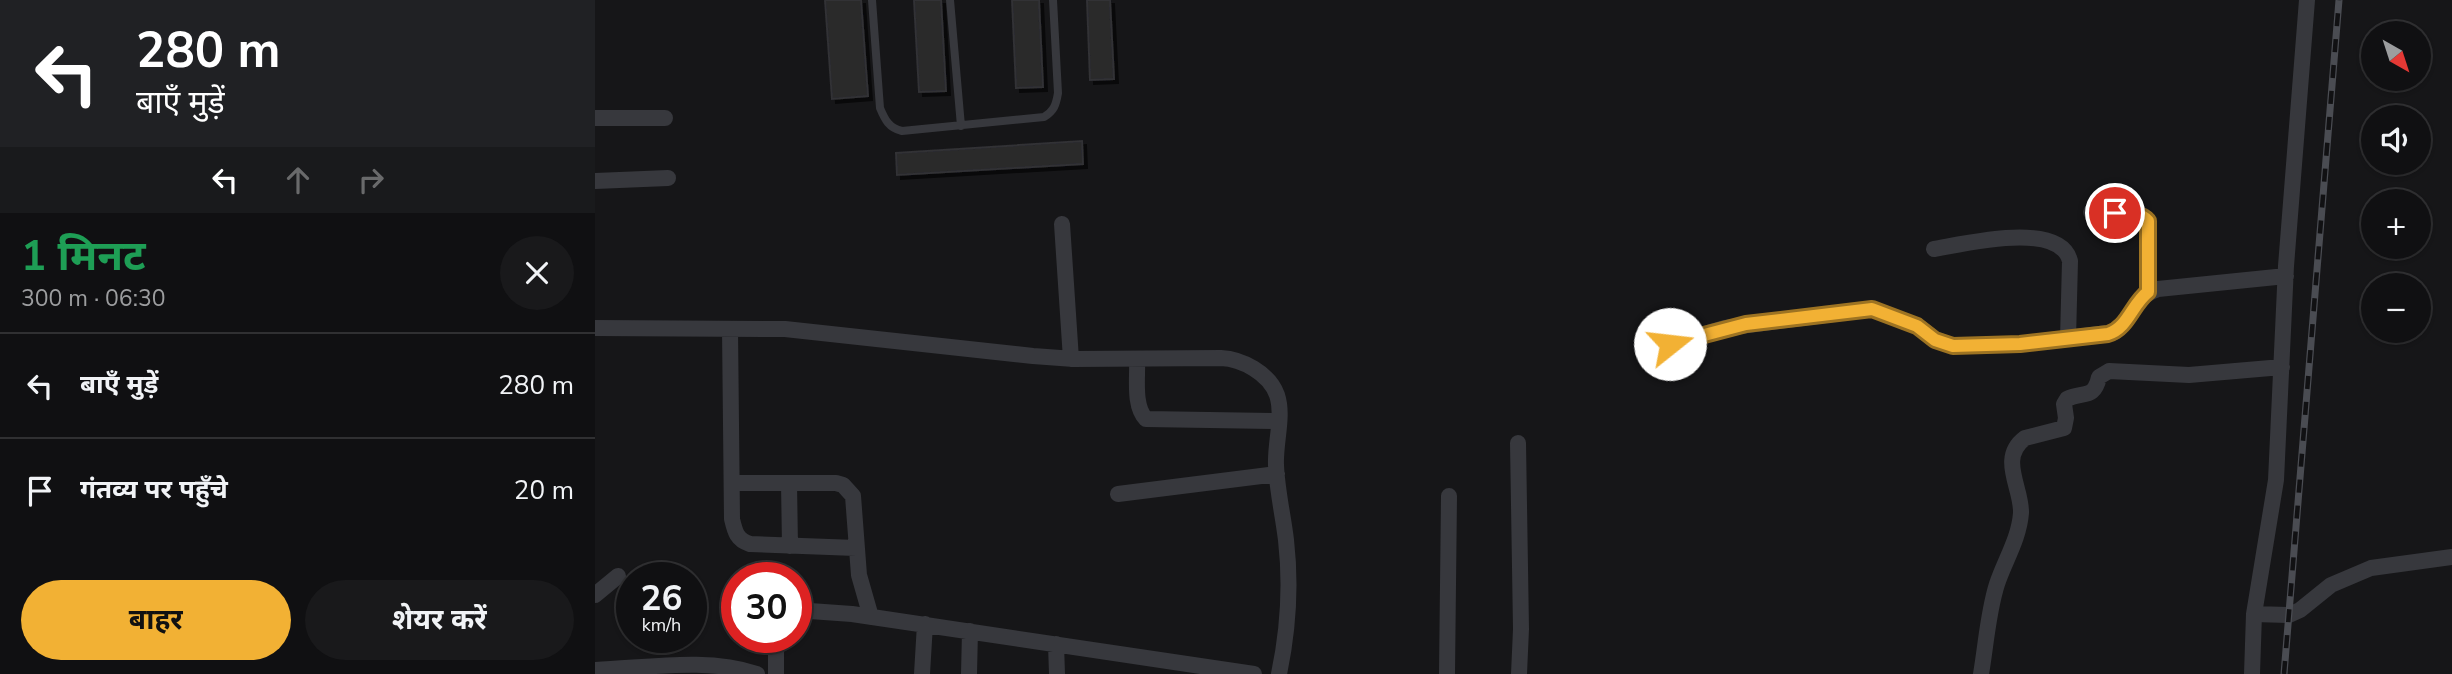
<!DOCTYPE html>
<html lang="hi">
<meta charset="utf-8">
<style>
body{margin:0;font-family:"Nunito Sans","Noto Sans Devanagari",sans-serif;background:#19191b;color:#f1f3f6;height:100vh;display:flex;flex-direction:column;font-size:26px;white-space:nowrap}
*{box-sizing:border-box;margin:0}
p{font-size:23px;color:#9c9d9f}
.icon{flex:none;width:38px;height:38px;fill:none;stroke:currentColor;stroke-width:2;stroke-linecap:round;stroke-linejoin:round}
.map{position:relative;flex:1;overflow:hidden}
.drawer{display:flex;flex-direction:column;background:#101012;width:595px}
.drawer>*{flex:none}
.top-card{background:#202124;color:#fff;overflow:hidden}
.needle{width:46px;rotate:141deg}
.tools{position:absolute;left:1766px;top:21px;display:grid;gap:14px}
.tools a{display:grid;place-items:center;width:70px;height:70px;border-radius:50%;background:#101012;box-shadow:0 2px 5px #0004,0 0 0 2px #303032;font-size:35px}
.speed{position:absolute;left:21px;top:562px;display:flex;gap:14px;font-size:35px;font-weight:700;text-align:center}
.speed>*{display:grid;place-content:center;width:91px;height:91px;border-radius:50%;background:#101012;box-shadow:0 2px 5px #0004,0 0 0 2px #303032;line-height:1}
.speed small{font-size:18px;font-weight:400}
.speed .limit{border:10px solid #d22;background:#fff;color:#111}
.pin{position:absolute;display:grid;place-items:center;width:60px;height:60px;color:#fff;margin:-30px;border:4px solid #fff;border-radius:50%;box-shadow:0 2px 7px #0007}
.me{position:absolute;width:77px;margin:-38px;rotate:74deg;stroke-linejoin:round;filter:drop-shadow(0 0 5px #0008)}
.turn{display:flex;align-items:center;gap:24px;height:147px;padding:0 21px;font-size:32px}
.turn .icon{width:91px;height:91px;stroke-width:2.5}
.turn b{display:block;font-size:49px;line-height:60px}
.lanes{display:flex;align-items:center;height:66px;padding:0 21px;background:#0003;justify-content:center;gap:35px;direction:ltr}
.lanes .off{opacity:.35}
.round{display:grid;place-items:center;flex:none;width:74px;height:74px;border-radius:37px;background:#19191b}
.summary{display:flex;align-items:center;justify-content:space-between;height:119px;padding:0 21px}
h1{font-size:42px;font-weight:700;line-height:52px;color:#1e9e55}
.button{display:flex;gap:14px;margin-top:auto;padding:14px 21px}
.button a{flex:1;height:80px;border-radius:42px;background:#f2b134;color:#111;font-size:28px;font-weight:700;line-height:80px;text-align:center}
.button a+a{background:#19191b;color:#f1f3f6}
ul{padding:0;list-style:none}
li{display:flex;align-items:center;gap:21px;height:105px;padding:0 21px;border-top:2px solid #303032}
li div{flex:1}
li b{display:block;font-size:26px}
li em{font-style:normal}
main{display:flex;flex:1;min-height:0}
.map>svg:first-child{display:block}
.building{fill:#29292c;stroke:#303034;stroke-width:2;filter:url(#shadow)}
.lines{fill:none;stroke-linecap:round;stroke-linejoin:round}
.service{stroke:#37383d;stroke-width:8}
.minor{stroke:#37383d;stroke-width:16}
.rail-casing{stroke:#4a4c52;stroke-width:7}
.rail{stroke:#111113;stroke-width:4.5;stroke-dasharray:13;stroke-linecap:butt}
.route-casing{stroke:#9d7322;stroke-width:18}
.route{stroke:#f2b134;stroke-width:12}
</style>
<main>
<section class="drawer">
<div class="top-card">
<div class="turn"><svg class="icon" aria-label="left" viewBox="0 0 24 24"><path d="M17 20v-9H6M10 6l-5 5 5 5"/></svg><div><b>280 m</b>बाएँ मुड़ें</div></div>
<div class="lanes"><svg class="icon" aria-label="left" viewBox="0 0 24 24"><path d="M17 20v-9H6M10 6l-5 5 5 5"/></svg><svg class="icon off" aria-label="ahead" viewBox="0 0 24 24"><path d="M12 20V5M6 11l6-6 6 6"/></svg><svg class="icon off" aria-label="right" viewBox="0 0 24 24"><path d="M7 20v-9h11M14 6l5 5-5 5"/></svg></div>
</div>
<div class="summary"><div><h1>1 मिनट</h1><p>300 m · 06:30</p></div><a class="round"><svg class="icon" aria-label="close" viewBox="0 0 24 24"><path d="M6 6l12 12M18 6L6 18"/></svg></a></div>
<ul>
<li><svg class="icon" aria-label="left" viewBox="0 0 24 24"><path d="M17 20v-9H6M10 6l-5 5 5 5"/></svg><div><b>बाएँ मुड़ें</b></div><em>280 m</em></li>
<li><svg class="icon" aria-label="arrive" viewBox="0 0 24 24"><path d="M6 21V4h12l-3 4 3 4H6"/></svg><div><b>गंतव्य पर पहुँचे</b></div><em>20 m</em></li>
</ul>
<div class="button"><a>बाहर</a><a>शेयर करें</a></div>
</section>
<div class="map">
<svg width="1857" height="674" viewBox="0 0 1857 674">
<defs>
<filter id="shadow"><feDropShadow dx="4" dy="4" stdDeviation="0" flood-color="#0009"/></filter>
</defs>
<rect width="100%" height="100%" fill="#161618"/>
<path class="building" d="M230 0H266L273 96 237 99Z
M319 0H346L351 91 324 92Z
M417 0H444L448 87 421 88Z
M492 0H515L519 79 495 80Z
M487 141 488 164 302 175 301 153Z"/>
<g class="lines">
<path class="service" d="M277 0 285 108C290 120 294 128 307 131L449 117C459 111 461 105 463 93L458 0
M355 0 366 126"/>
<path class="minor" d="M0 118H70
M0 181 73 178
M1496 212 1543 215 1549 216 1553 221V292
M467 224 476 359
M1339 249C1369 244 1465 220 1475 261L1473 339
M0 328 190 329 438 356 479 359 626 358C647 359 674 373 682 395 689 416 680 442 681 465 682 490 688 515 691 540 696 584 693 631 684 674
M135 329 137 519C140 532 142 540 155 544L261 548
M1075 344 1130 328 1277 309 1323 326 1340 339 1358 346 1425 344 1520 332C1539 318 1537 297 1563 289L1691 276
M542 359C543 377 538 406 551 419L683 421
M923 443 926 629 924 674
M137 483H241L248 485 258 496 264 575 276 617
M194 483 195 546
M523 494 682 474
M0 595 23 576
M201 610 257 614 659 674
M1659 614 1694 615 1705 610 1736 585 1776 568 1857 557
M181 637V674
M461 644 462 674
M0 670C52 668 112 657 162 674
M327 674 330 624
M374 674 375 631
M852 674 854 496
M1386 674C1391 645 1393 612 1402 584 1410 560 1424 539 1426 513 1427 488 1403 458 1430 438L1469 428 1471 418 1469 404 1472 399C1488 391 1499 400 1504 377L1514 371 1594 375 1687 367
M1657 674 1659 614 1681 480 1691 266 1712 0"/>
<g class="rail-casing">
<path id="rail" d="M1689 674 1744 0"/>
</g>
<use href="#rail" class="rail"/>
</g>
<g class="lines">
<g class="route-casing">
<path id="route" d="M1075 344 1151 324 1277 309 1322 326 1340 340 1358 346 1425 344 1513 334C1533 328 1537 304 1553 292V221C1545 212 1531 214 1520 213"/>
</g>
<use href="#route" class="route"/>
</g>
</svg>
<div class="tools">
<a><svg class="needle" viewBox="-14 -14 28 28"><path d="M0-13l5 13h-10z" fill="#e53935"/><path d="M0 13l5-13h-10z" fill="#9c9d9f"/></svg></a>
<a><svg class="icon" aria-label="sound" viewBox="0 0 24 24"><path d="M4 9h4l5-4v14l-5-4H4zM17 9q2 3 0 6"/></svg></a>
<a>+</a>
<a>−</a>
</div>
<div class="speed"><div>26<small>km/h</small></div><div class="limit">30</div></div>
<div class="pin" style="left:1520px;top:213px;background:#d93025"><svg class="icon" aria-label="arrive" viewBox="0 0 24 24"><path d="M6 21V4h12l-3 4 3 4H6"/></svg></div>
<svg class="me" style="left:1075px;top:344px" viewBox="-20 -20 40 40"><circle r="19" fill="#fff"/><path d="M0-13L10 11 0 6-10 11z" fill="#f2b134"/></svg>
</div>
</main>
